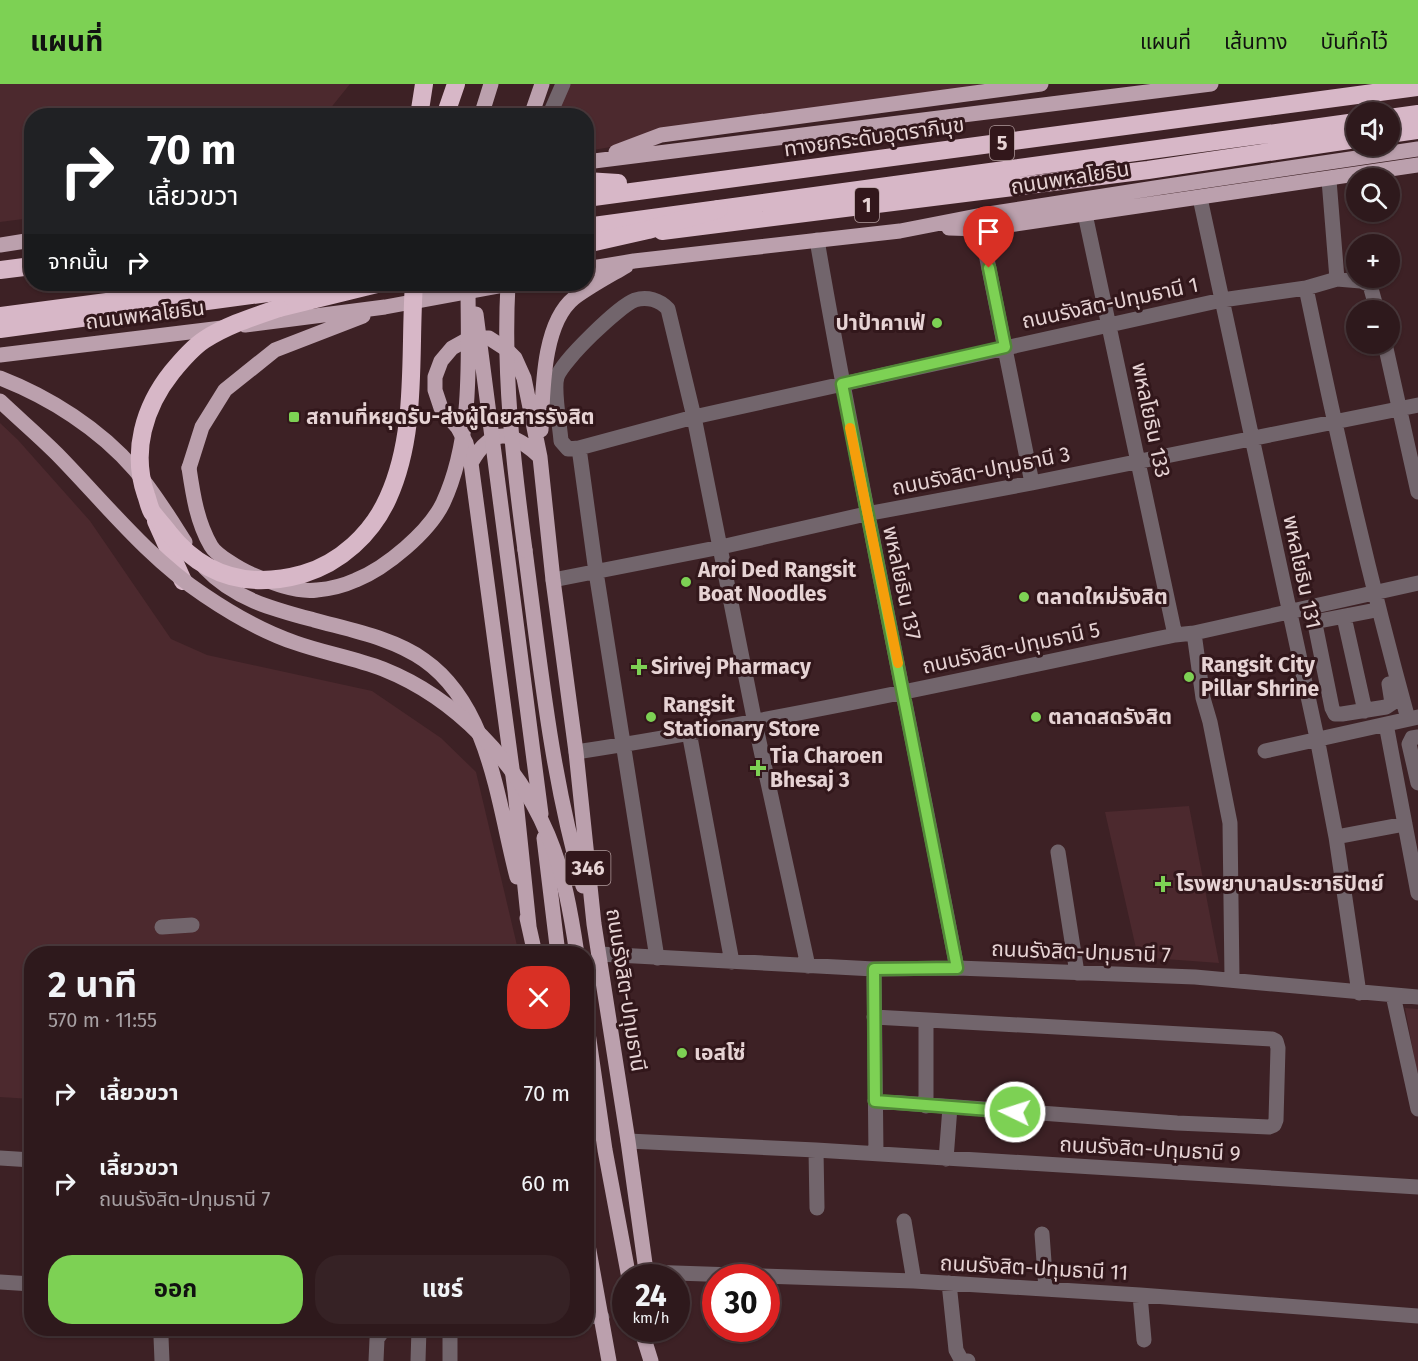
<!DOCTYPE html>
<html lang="th">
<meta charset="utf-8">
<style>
body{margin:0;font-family:"Fira Sans","Noto Sans Thai",sans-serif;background:#362225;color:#f1f3f6;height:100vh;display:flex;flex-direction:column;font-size:22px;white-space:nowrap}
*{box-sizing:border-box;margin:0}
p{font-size:20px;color:#a7a0a3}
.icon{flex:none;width:33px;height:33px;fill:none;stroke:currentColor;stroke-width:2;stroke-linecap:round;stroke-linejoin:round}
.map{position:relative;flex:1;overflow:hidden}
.panel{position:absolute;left:24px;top:862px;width:570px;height:390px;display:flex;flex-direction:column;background:#2e191c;border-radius:24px;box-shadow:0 2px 4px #0004,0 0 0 2px #49383b}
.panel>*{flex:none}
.guide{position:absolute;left:24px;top:24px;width:570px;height:183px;border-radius:24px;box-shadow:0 2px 4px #0004,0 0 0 2px #49383b;background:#202124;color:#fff;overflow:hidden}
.tools{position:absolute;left:1346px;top:18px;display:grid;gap:12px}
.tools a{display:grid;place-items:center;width:54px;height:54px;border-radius:50%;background:#2e191c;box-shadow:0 2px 4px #0004,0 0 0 2px #49383b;font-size:30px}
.speed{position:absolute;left:612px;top:1180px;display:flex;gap:12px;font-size:30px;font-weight:700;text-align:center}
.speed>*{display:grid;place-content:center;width:78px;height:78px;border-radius:50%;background:#2e191c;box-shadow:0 2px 4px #0004,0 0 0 2px #49383b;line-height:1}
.speed small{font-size:15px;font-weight:400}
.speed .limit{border:9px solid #d22;background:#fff;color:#111}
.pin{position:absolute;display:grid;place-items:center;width:51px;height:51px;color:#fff;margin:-62px -26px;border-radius:50% 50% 50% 0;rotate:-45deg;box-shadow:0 0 6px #0007}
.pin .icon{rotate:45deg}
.me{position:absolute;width:66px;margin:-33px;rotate:274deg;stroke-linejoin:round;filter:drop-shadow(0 0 4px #0008)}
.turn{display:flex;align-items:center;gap:21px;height:126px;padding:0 24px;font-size:27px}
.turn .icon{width:78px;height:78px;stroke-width:2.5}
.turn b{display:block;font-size:42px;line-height:51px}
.then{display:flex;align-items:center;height:57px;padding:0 24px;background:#0003;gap:12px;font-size:22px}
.round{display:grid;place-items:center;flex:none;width:63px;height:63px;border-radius:24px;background:#362225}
.summary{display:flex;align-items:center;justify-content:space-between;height:102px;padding:0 24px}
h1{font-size:36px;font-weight:700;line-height:45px}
.button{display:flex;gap:12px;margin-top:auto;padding:12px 24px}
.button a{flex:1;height:69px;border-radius:24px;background:#7dd154;color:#111;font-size:24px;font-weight:700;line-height:69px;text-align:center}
.button a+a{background:#362225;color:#f1f3f6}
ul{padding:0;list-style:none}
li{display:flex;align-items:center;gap:18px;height:90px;padding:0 24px}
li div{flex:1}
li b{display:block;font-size:22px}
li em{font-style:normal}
header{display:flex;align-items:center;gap:36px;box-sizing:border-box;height:84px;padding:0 30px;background:#7dd154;color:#111}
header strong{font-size:28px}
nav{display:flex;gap:33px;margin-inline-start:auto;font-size:21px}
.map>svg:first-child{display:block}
.built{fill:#4c292e}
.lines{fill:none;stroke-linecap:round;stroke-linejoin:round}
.minor{stroke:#72656c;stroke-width:15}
.major{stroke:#bba0ad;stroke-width:15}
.highway{stroke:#d7b7c7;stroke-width:18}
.major-bridge{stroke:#bba0ad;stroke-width:15}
.highway-bridge{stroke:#d7b7c7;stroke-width:18}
.route-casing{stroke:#518837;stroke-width:15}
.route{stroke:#7dd154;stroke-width:10}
.slow{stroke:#f59e0b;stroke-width:10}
.poi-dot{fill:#7dd154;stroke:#32171b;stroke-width:2}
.labels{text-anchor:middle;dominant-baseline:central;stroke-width:6;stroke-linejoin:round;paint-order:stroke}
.shield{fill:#32171b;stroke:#b09b9c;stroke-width:1.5}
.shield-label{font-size:20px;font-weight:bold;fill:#e6d3d4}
.street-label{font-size:21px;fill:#e6d3d4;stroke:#32171b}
.poi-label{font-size:21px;font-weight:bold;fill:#e6d3d4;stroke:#32171b;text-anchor:start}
</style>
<header>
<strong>แผนที่</strong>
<nav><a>แผนที่</a><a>เส้นทาง</a><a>บันทึกไว้</a></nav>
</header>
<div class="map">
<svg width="1418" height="1277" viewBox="0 0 1418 1277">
<rect width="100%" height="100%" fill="#3d2125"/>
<path class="built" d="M0 0H350L325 31 32 32 31 134 0 138Z
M565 0H985L587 67 586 32H553Z
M0 339 18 356 90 437 171 555 207 571 372 607 441 654 476 688 519 870H32L31 1015 0 1013Z
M1189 722 1219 879 1138 873 1105 728Z
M1405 924 1418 925V994Z"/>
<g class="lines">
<path class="minor" d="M549 32 563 0
M1329 96 1337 195
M1200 114 1317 654 1336 753 1359 909
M1085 130 1175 551
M981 145 1032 399
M817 156C859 400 911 642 957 884
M1306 204C1336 349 1369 493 1408 635
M1385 260 1418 408
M579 364 694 333 1222 216 1306 204 1337 195 1361 197 1370 201 1377 226
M553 496 721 463 866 430 1032 399 1418 321
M1371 527 1319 537 1315 540 1332 624 1335 630H1342L1386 623 1392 619 1389 600
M1344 533 1365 627
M1194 549 1203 614 1210 638 1230 739 1232 895
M1386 640 1418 809
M689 648 732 878
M1418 653 1412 654 1409 660 1418 699
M1265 667 1418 633
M576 668C777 637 976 593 1175 551L1194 549 1418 499
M1336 753 1405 740
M1058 768 1077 889
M162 843 192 841
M599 870 874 885 957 884 1195 893 1418 913
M657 874 596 488 579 364 568 365 561 357C560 342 553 306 557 293 562 277 619 222 635 216 647 212 660 216 668 225L694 333 755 639 808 882
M874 885 876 1070
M1393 911 1418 1025
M874 933 1272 955 1276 957 1278 964 1276 1036 1274 1041 1269 1043 1177 1039 875 1017
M926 936V1022
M628 1057 816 1066 1418 1103
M816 1066 817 1124
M0 1074 32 1076
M946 1075 950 1023
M904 1137 914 1197
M1042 1150 1046 1205
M646 1188 914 1197 1140 1211 1418 1232
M0 1198 32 1200
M949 1199 956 1266 962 1277H968
M1140 1211 1144 1256
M586 1232 602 1233
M161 1253 162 1277
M376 1277 377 1255 384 1245
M418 1277 419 1245
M450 1277V1245"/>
<path class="major" d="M481 32 491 0
M531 32 542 0
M616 68 661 51 1041 0
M586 78 1211 0
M949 144 981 145 1418 81
M0 161 32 156
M586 185 634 177 900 147 982 131 1155 104 1418 65
M245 241 385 223 509 200
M0 271 222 244
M0 294C49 313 100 345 135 386 154 408 169 433 185 458
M541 346C543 308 542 240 574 214 590 202 609 192 626 182
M471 379C492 342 511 346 540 373
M189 384 202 343 225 306 275 266 363 232
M525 466C540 579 551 692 583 802
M205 484C234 515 273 525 314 536 350 546 393 554 424 576 490 622 498 721 517 793
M544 754 558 870
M527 834 535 870
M529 842 515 707 471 379 466 359 458 344 441 324 435 306V293L441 277 452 264 470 254H489L506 265 515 274 524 294 540 373 553 496 576 668 594 840 628 1057 647 1194
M586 935 605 1066 629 1194
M586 1150 609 1277
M641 1245 651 1277"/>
<path class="highway" d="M445 32 456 0
M1389 34 1418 30
M1389 50 1418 46
M586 97 618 99
M586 114 1418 3
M586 143 1356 38
M662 147 1148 86 1356 55
M0 186 32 182
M279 224 377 200
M0 232 243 200
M0 245 312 203 322 200
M156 437 183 497"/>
<path class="major-bridge" d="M508 200C503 290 513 376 525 466
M476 230 541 730
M0 317C19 335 39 352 57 370 104 418 147 473 204 511 232 530 263 548 296 559 324 569 355 574 383 585 456 614 518 679 548 751 564 789 571 830 577 870
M189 384C193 411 197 438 211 462 216 471 241 486 251 490 270 498 296 509 317 506 329 505 345 501 356 496 386 484 429 448 443 419 474 352 468 271 468 200"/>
<path class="highway-bridge" d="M419 32 424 0
M586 160 648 146 719 125
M279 224C253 233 227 241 204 256 192 264 181 277 172 288 144 323 131 368 146 411 148 416 149 423 152 428 157 435 164 442 169 449 204 493 249 505 303 490 340 479 372 450 388 414 418 348 409 270 414 200"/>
</g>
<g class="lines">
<g class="route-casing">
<path id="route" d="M989 184 1005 263 842 300 957 884 874 885 875 1017 1015 1028"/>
</g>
<use href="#route" class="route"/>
<path class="slow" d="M850 344 898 579"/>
</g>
<g class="poi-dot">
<circle cx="937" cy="239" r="6"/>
<rect x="288" y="327" width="12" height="12" rx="3"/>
<circle cx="686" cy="498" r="6"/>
<circle cx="1024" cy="513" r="6"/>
<path d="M636 574h6v6h6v6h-6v6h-6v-6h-6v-6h6z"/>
<circle cx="1189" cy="593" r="6"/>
<circle cx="651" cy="633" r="6"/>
<circle cx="1036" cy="633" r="6"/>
<path d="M755 675h6v6h6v6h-6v6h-6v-6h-6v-6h6z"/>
<path d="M1160 791h6v6h6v6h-6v6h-6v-6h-6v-6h6z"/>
<circle cx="682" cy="969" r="6"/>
</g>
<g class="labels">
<g class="shield">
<rect x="990" y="42" width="24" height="34" rx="4.5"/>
<rect x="855" y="104" width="24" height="34" rx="4.5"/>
<rect x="565.5" y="767" width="45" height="34" rx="4.5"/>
</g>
<g class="shield-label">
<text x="1002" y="59">5</text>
<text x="867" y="121">1</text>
<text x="588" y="784">346</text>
</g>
<g class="street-label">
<text transform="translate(874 53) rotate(-8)">ทางยกระดับอุตราภิมุข</text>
<text transform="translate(1070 94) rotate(-9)">ถนนพหลโยธิน</text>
<text transform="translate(1110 219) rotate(-12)">ถนนรังสิต-ปทุมธานี 1</text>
<text transform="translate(145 231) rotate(-7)">ถนนพหลโยธิน</text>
<text transform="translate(1151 336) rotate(78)">พหลโยธิน 133</text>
<text transform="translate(981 387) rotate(-11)">ถนนรังสิต-ปทุมธานี 3</text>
<text transform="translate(1302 488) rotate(78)">พหลโยธิน 131</text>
<text transform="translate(902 499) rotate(78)">พหลโยธิน 137</text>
<text transform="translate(1011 564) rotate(-12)">ถนนรังสิต-ปทุมธานี 5</text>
<text transform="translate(1081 868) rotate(2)">ถนนรังสิต-ปทุมธานี 7</text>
<text transform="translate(626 906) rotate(81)">ถนนรังสิต-ปทุมธานี</text>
<text transform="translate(1150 1065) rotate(3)">ถนนรังสิต-ปทุมธานี 9</text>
<text transform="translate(1034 1184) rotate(3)">ถนนรังสิต-ปทุมธานี 11</text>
</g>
<g class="poi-label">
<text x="925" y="239" text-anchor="end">ปาป้าคาเฟ่</text>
<text x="306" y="333">สถานที่หยุดรับ-ส่งผู้โดยสารรังสิต</text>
<text x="698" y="486">Aroi Ded Rangsit<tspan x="698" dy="24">Boat Noodles</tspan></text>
<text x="1036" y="513">ตลาดใหม่รังสิต</text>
<text x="1201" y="581">Rangsit City<tspan x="1201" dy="24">Pillar Shrine</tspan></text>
<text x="651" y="583">Sirivej Pharmacy</text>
<text x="663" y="621">Rangsit<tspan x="663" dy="24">Stationary Store</tspan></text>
<text x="1048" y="633">ตลาดสดรังสิต</text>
<text x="770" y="672">Tia Charoen<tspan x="770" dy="24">Bhesaj 3</tspan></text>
<text x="1176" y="800">โรงพยาบาลประชาธิปัตย์</text>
<text x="694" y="969">เอสโซ่</text>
</g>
</g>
</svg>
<div class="tools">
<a><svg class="icon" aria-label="sound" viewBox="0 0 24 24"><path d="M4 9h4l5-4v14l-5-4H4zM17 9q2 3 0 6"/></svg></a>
<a><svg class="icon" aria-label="search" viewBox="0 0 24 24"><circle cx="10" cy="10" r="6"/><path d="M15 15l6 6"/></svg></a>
<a>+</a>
<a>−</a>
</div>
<div class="speed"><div>24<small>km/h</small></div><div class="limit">30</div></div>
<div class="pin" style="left:989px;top:184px;background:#d93025"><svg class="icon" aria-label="arrive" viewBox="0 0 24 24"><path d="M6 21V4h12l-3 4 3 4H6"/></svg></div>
<svg class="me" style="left:1015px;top:1028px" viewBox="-20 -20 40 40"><circle r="17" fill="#7dd154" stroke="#fff" stroke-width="3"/><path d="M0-11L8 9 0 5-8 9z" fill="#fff"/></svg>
<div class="guide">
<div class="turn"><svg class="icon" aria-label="right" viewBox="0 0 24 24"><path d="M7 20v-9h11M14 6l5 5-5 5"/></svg><div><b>70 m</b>เลี้ยวขวา</div></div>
<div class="then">จากนั้น<svg class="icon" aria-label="right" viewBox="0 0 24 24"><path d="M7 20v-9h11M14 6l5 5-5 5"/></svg></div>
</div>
<section class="panel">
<div class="summary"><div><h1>2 นาที</h1><p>570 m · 11:55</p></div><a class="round" style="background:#d93025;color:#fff"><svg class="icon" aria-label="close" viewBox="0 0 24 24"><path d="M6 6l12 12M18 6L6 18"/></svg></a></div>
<ul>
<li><svg class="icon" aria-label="right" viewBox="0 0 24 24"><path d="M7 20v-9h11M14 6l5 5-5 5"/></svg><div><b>เลี้ยวขวา</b></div><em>70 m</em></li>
<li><svg class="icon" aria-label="right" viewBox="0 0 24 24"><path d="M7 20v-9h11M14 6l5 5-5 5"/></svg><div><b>เลี้ยวขวา</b><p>ถนนรังสิต-ปทุมธานี 7</p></div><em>60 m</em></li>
</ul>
<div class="button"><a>ออก</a><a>แชร์</a></div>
</section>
</div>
